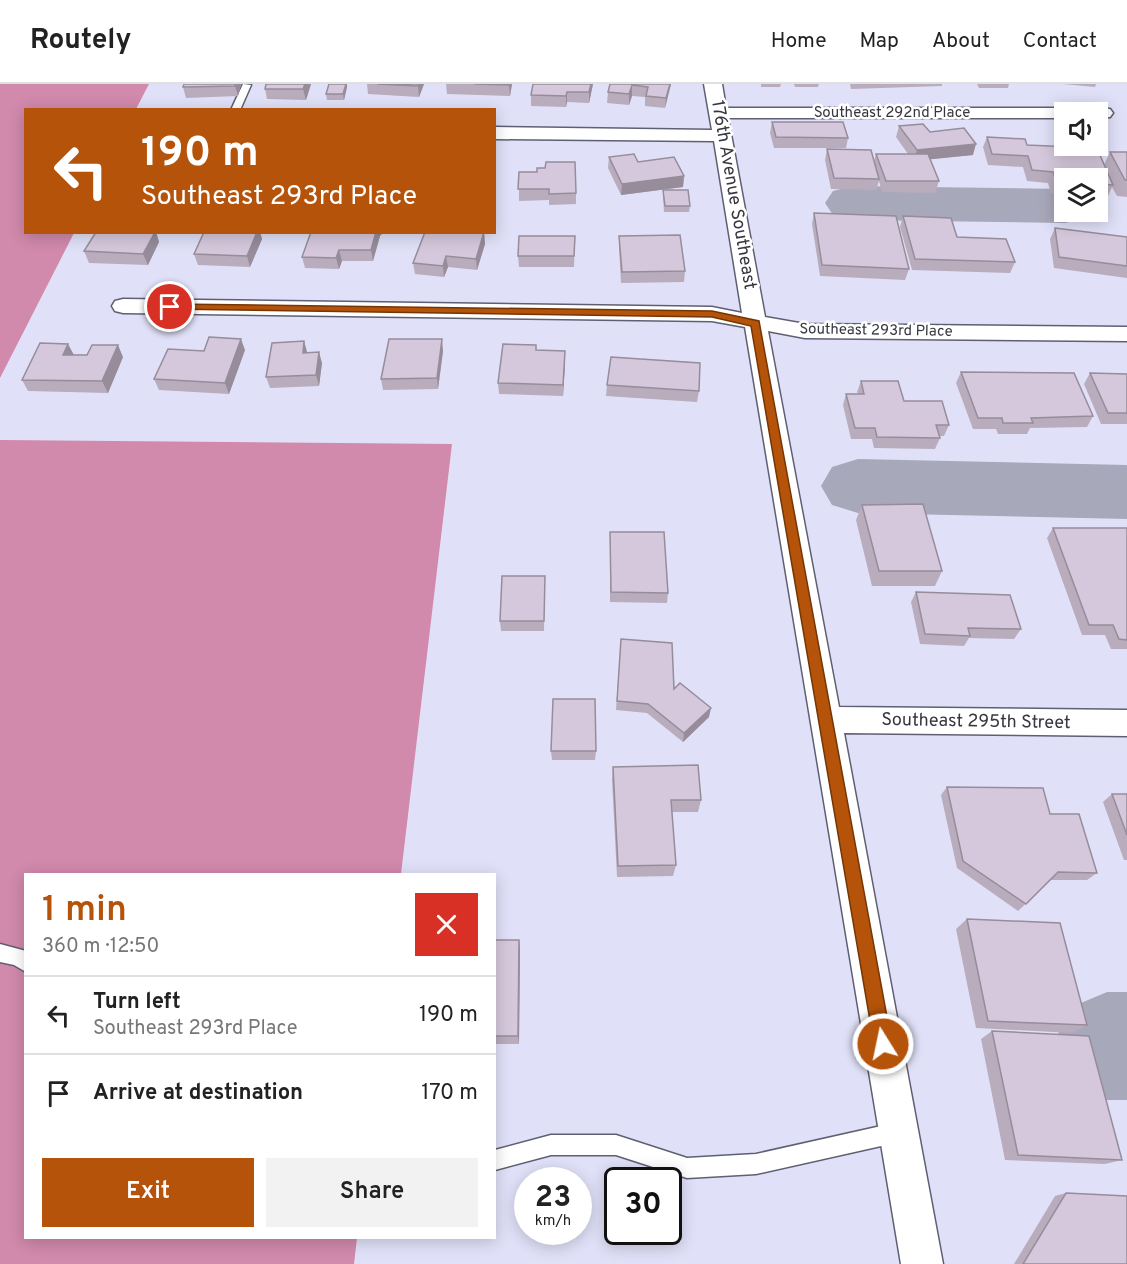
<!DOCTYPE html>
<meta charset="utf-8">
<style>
body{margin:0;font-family:Overpass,sans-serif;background:#f2f2f2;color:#222;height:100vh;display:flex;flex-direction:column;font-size:22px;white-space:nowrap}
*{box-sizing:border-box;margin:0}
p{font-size:20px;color:#767676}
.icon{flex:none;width:33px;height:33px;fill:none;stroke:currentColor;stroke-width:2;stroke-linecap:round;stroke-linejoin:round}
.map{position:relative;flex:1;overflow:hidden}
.panel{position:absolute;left:24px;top:789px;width:472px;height:366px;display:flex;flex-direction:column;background:#fff;border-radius:0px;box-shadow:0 3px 15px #0003}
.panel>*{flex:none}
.guide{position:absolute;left:24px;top:24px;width:472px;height:126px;border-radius:0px;box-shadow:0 3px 15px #0003;background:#b45309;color:#fff;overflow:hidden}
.controls{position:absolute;left:1054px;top:18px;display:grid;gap:12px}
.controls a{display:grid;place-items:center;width:54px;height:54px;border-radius:0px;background:#fff;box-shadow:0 3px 15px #0003;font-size:30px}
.speed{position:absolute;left:514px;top:1083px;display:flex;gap:12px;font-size:30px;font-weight:700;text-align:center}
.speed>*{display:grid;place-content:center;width:78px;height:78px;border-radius:50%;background:#fff;box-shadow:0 3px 15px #0003;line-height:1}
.speed small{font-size:15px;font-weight:400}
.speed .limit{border:3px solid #111;border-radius:9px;background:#fff;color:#111}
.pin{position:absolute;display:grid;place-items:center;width:51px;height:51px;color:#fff;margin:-26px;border:3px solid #fff;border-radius:50%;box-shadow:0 2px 6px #0007}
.me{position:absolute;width:66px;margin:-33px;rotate:350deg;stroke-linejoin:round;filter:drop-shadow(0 0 4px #0008)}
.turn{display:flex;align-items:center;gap:21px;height:126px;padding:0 18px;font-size:27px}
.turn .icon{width:78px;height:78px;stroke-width:2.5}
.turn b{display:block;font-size:42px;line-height:51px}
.round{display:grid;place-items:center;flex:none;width:63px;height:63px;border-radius:0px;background:#f2f2f2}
.summary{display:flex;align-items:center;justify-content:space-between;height:102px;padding:0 18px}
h1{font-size:36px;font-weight:600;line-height:45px;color:#b45309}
.action{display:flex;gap:12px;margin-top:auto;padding:12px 18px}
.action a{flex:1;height:69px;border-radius:0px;background:#b45309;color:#fff;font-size:24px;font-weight:600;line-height:69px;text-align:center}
.action a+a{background:#f2f2f2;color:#222}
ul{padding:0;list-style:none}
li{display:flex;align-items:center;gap:18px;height:78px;padding:0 18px;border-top:2px solid #e0e0e0}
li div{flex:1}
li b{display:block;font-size:22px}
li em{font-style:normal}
header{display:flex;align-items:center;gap:36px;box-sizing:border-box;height:84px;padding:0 30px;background:#fff;border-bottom:2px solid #e0e0e0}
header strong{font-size:28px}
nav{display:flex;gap:33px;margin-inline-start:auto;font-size:21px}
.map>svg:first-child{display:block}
.forest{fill:#d189ac}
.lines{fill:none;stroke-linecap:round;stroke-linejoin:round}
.taxiway{fill:#a8a8bb;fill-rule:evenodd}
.service-casing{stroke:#5f5f73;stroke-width:3}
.minor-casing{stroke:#5f5f73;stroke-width:3}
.service{fill:#fff;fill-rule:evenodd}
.minor{fill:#fff;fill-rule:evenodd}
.wall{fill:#b8acbd}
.shaded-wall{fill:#968c9a}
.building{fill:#d6c8dc;stroke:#968c9a;stroke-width:1.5}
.route{fill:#b45309;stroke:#753606;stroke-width:1.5}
.labels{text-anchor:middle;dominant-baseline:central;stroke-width:5;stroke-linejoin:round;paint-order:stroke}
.far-street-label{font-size:15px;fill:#373740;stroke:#fff}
.street-label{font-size:18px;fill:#373740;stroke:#fff}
</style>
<header>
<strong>Routely</strong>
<nav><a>Home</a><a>Map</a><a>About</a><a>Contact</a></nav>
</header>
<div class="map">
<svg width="1127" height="1180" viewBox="0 0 1127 1180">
<rect width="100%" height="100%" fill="#e0e1f8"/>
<path class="forest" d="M0 0H149L136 25 26 26V148L74 149 0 294Z
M0 356 452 360 401 790H26V1154H357L354 1180H0Z"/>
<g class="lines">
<path class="taxiway" d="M853 102 1065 105V128H1090L1085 134 1065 139 853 136 833 131 825 119 833 107Z
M858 375 1127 381V435L858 429 832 421 821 402 832 383Z
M1107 908H1127V1016H1107L1069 1000 1053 962 1069 924Z"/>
<g class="service-casing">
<path id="service" d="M243 0 251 1 240 26H231Z
M0 860 26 867V888L14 881 0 878Z
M899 1038 906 1041 909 1048 906 1055 899 1058 756 1090 687 1094 616 1071H551L495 1086V1066L551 1051H616L687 1074 756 1070Z"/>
</g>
<g class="minor-casing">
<path id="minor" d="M704 0H722L726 24H1065L1074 28H1065V34H728L765 233 805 240 1127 243V257L805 254 768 247 839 623 1127 626V652L844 649 943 1180H901L745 243 712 237 123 229 115 227 112 222 115 217 123 215 712 223 742 229 714 57 495 55V43L712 46Z
M1098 24 1110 25 1113 29 1110 33 1098 34V28H1089Z"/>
</g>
<use href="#service" class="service"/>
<use href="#minor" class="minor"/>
</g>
<path class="wall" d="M184 0H241L238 12 186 14 183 3Z
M266 0H311L306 16 267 15 265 5Z
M367 0H424L419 13 368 10Z
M446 0H512L510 12 447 10Z
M533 0H593L589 19 567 18 566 23 531 22V11Z
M610 0H671L665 24 645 22V13L632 12 629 21 607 19 608 8Z
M761 0H781L780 3H761Z
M794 0H819L818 3H795Z
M850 0H942V2L851 5Z
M977 0H1009L1008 4H979Z
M1063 0H1096L1095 3Z
M347 3 344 16H327L326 10Z
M772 38 848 54 846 64H774L770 49Z
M899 42 930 48 973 71 930 75 939 97 935 109 882 108 879 97 876 106 831 105 825 76 827 65 874 77 876 70H908L896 53Z
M1065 51V62H1096L1104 81 1110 68 1127 69V113L1117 112 1112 103 1108 112 1098 111V94H1065V109H1051L1048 99 1027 97 1023 83 988 81 983 63 987 53 1027 61 1062 63 1061 60Z
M609 73 638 78 684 92 683 103 621 111 608 84Z
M519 88 576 109V120L549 121V116L519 117Z
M663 106 690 122 689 128H664L663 112Z
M814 129 909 185 905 196 820 192 812 140Z
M903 132 957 153 1015 178 1010 189 912 186 900 143Z
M1055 144 1127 153V194L1054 184 1050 155Z
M96 148H156L159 158 148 181 89 179 84 167Z
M204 148H260L262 155 250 183 198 181 194 170Z
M484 148 485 160 477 186 448 183 444 193 415 190 413 179Z
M380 152 373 177H342L339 185 305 184 302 173Z
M575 152 574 183H519L518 172Z
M619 152 685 187 684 198 621 199 619 163Z
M304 257 307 268 322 279 319 302 270 304 266 293Z
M536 261V266L565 278 563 312 499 310 498 299Z
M245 266 229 310 159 306 154 295 204 267Z
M443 267 438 305 383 306 381 295Z
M74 271 123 273 108 309 28 307 22 296Z
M961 288 1093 332 1087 343 1030 344 1027 350H998L996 345H973L956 299Z
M1090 289 1127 290V340H1101L1084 300Z
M861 297 904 317 949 341 944 352H939L940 354 935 365 874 364 872 355H851L843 321 846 310H858L857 308Z
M607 301 699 307 697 318 606 312Z
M862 421 942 487 935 502H872L856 436Z
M1053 444H1127V565H1111L1105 551H1082L1047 454Z
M610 448 668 509 667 519 610 518Z
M545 492 544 547H501L500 537Z
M916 508 1021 545 1014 555 969 554 964 562 920 560 911 518Z
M621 555 674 605 709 633 683 658 647 629 616 626Z
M551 667H596L595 676H552Z
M613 683 701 716 698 728H672L676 781 673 792 617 793 612 696Z
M947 703 1050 730 1097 789 1087 796H1051L1018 827 957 784 941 711Z
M1112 710H1127V776H1124L1103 718Z
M967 835 1087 941 1072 949 976 944 956 845Z
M495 856H519L520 865 519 960H495Z
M992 947 1122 1076 1105 1080 1005 1076 981 955Z
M1066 1109 1127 1180H1014L1055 1112Z"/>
<path class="shaded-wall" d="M235 0H241L238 12 235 2Z
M305 0H311L306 16 303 5Z
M346 0H347V3L344 16 343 10Z
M419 0H424L419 13 418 2Z
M509 0H512L510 12Z
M591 0H593L589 19V8Z
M670 0H671L665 24 666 14Z
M632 1V12L629 21V10Z
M567 8V18L566 23V12Z
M976 60 973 71 914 77 917 66Z
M684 92 683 103 621 111 622 100Z
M155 148H156L159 158 148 181 143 170Z
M257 148H260L262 155 250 183 247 172Z
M376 148H384L380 152 373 177 371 166Z
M484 148 485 160 477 186 476 175Z
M339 166 342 177 339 185 336 174Z
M446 172 448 183 444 193 443 182Z
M241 255 245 266 229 310 225 299Z
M442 255 443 267 438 305 437 294Z
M304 257 307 268 303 269Z
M68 260 74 271H63Z
M118 261 123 273 108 309 102 297Z
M565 267V278L563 312V301Z
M319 268 322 279 319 302 316 291Z
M711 624 709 633 683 658 684 649Z
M519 856 520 865 519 960 518 952Z"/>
<path class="building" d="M184 0H235V2L183 3Z
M266 0H305L303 5H265Z
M329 0H346L343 10H326Z
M377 0H419L418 2Z
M474 0H509V1Z
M533 0H591L589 8H567L566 12 531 11Z
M610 0H670L666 14 646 12 648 3 632 1 629 10 608 8Z
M772 38H843L848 54 776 53Z
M923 40 930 48 964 44 976 60 917 66 899 42Z
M987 53 1025 55 1027 61 1071 63 1070 62H1096L1113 101 1098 100V94H1065V98L1056 97 1053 88 1032 86 1028 72 992 70Z
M827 65 871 66 879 95 834 94Z
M1110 68H1127V96H1125Z
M634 70 638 78 674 73 684 92 622 100 609 73Z
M876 70H928L939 97H886Z
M546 78H575L576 109 549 110V105H518L519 88H537V84H545Z
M663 106H688L690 122H665Z
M814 129 896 132 909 185 822 181Z
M903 132 951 134 957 153 1006 155 1015 178 915 175Z
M1055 144 1127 153V182L1059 173Z
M96 148H155L143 170 84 167Z
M204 148H257L247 172 194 170Z
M311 148H376L371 166H339L336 174 302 173Z
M425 148H484L476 175 446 172 443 182 413 179Z
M680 151 685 187 622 188 619 152Z
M519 152H575L574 172H518Z
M209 253 241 255 225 299 154 295 168 265 204 267Z
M389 255H442L437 294 381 295Z
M304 257 303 269 319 268 316 291 266 293 272 259Z
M40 259 68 260 63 271H87L92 261H118L102 297 22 296Z
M503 260 536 261V266L565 267 563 301 498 299Z
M611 273 700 279 699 307 607 301Z
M961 288 1074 289 1093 332 1031 334 1033 339H1003L1002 334H978Z
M1090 289 1127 290V329H1108Z
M861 297H898L904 317H942L949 341H936L940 354 877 353 875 344H855L846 310H864Z
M923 420 942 487H879L862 421Z
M1053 444H1127V556L1119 555 1113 541H1089Z
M610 448H664L668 509 611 508Z
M502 492H545L544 537H500Z
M916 508 1010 511 1021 545 968 544 970 552 925 550Z
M621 555 672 559 674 605 680 599 711 624 684 649 648 620 617 617Z
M553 615H595L596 667H551Z
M698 681 701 716H671L676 781 618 782 613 683Z
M947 703 1043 704 1050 730H1079L1097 789 1058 788 1026 820 963 777Z
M1112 710H1127V751Z
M967 835 1060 839 1087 941 988 937Z
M495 856H519L518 952H495Z
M992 947 1089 952 1122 1076 1018 1071Z
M1066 1109 1127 1112V1180H1023Z"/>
<path class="route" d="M170 220 712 227 759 237 892 960 889 966 883 968 877 966 874 960 751 242 712 233 167 225 165 223Z"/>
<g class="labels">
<g class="far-street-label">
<text x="892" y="29">Southeast 292nd Place</text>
<text transform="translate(876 247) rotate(1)">Southeast 293rd Place</text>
</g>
<g class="street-label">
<text transform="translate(733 111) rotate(80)">176th Avenue Southeast</text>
<text transform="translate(976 638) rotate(1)">Southeast 295th Street</text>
</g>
</g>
</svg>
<div class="controls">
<a><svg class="icon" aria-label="sound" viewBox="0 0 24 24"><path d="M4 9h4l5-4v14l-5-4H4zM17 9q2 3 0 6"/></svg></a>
<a><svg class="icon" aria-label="layers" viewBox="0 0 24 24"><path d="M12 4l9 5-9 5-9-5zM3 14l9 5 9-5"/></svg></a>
</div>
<div class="speed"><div>23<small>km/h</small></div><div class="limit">30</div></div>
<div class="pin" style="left:170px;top:223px;background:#d93025"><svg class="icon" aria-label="arrive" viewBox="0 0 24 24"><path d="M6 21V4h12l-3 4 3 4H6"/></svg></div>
<svg class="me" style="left:883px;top:960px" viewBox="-20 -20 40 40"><circle r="17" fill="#b45309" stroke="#fff" stroke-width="3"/><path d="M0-11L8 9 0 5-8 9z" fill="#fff"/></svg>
<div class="guide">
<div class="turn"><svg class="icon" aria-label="left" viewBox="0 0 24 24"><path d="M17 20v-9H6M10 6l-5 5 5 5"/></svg><div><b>190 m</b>Southeast 293rd Place</div></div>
</div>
<section class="panel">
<div class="summary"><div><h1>1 min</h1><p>360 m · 12:50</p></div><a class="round" style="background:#d93025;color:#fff"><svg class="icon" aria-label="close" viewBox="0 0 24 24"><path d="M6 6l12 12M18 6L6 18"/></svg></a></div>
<ul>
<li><svg class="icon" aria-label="left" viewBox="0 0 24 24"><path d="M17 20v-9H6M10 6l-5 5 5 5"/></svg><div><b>Turn left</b><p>Southeast 293rd Place</p></div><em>190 m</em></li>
<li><svg class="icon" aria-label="arrive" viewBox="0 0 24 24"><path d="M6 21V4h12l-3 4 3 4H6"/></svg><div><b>Arrive at destination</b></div><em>170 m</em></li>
</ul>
<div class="action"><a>Exit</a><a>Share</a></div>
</section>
</div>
